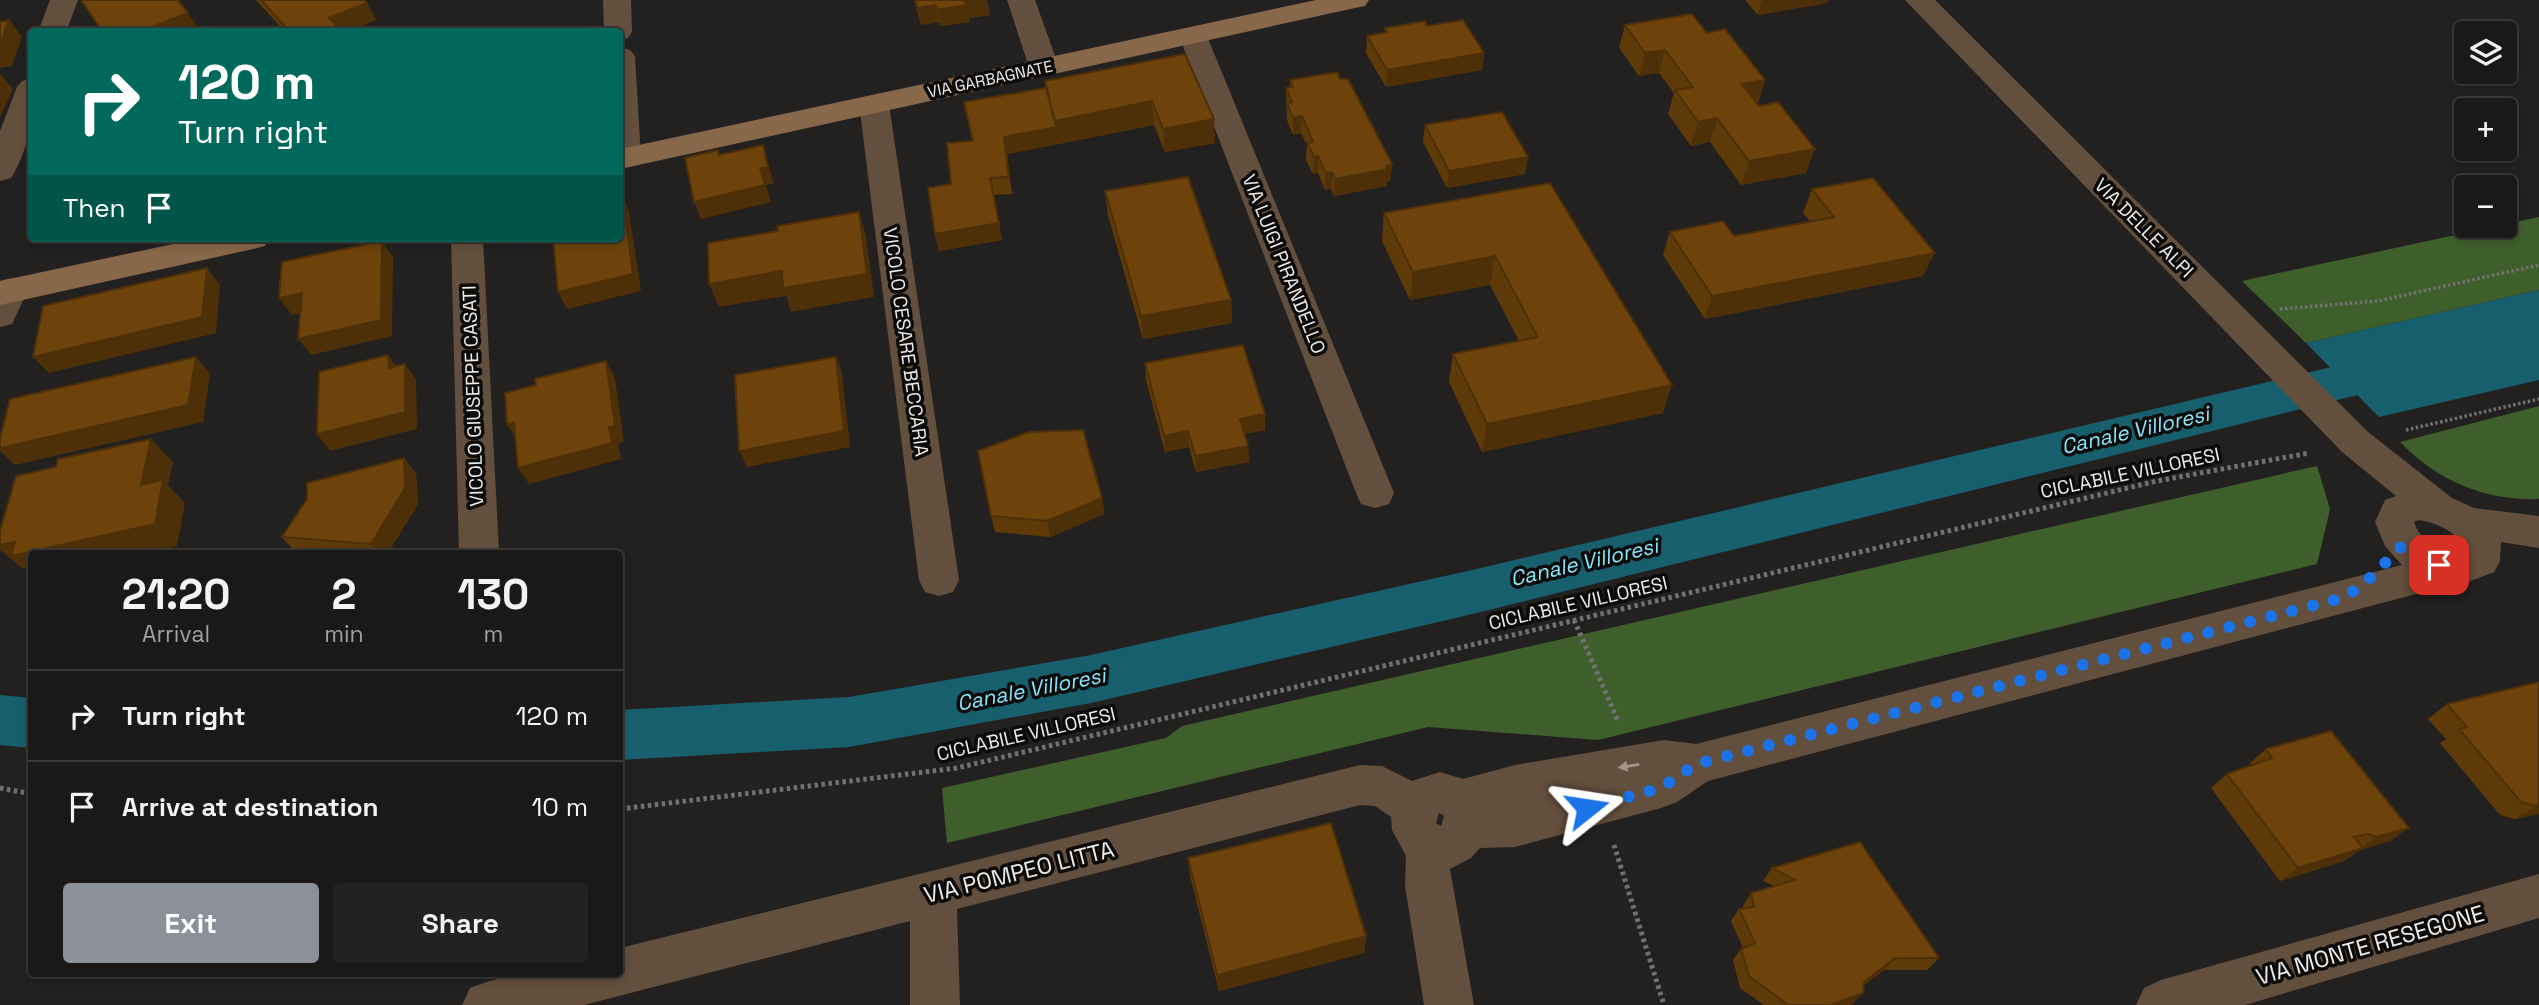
<!DOCTYPE html>
<meta charset="utf-8">
<style>
body{margin:0;font-family:"Space Grotesk",sans-serif;background:#232220;color:#f1f3f6;height:100vh;display:flex;flex-direction:column;font-size:26px;white-space:nowrap}
*{box-sizing:border-box;margin:0}
p{font-size:23px;color:#9fa0a1}
.icon{flex:none;width:38px;height:38px;fill:none;stroke:currentColor;stroke-width:2;stroke-linecap:round;stroke-linejoin:round}
.map{position:relative;flex:1;overflow:hidden}
.sheet{position:absolute;left:28px;top:550px;width:595px;height:427px;display:flex;flex-direction:column;background:#1a1917;border-radius:7px;box-shadow:0 4px 10px #0003,0 0 0 2px #383836}
.sheet>*{flex:none}
.hud{position:absolute;left:28px;top:28px;width:595px;height:214px;border-radius:7px;box-shadow:0 4px 10px #0003,0 0 0 2px #383836;background:#00695c;color:#fff;overflow:hidden}
.tools{position:absolute;left:2454px;top:21px;display:grid;gap:14px}
.tools a{display:grid;place-items:center;width:63px;height:63px;border-radius:7px;background:#1a1917;box-shadow:0 4px 10px #0003,0 0 0 2px #383836;font-size:35px}
.pin{position:absolute;display:grid;place-items:center;width:60px;height:60px;color:#fff;margin:-30px;border-radius:14px;box-shadow:0 4px 10px #0006}
.me{position:absolute;width:77px;margin:-38px;rotate:75deg;stroke-linejoin:round;filter:drop-shadow(0 0 5px #0008)}
.turn{display:flex;align-items:center;gap:24px;height:147px;padding:0 35px;font-size:32px}
.turn .icon{width:91px;height:91px;stroke-width:2.5}
.turn b{display:block;font-size:49px;line-height:60px}
.then{display:flex;align-items:center;height:66px;padding:0 35px;background:#0003;gap:14px;font-size:26px}
.eta{display:flex;justify-content:space-evenly;align-items:center;height:119px;text-align:center}
.eta b{font-size:42px;font-weight:700;line-height:49px}
.action{display:flex;gap:14px;margin-top:auto;padding:14px 35px}
.action a{flex:1;height:80px;border-radius:7px;background:#8c9099;color:#fff;font-size:28px;font-weight:700;line-height:80px;text-align:center}
.action a+a{background:#232220;color:#f1f3f6}
ul{padding:0;list-style:none}
li{display:flex;align-items:center;gap:21px;height:91px;padding:0 35px;border-top:2px solid #383836}
li div{flex:1}
li b{display:block;font-size:26px}
li em{font-style:normal}
.map>svg:first-child{display:block}
.forest{fill:#3e5f2b}
.water{fill:#185f6d}
.lines{fill:none;stroke-linecap:round;stroke-linejoin:round}
.canal{fill:#185f6d;fill-rule:evenodd}
.path-far1{stroke:#73716f;stroke-width:3.5;stroke-dasharray:2.5 2.5;stroke-linecap:butt}
.path{stroke:#73716f;stroke-width:5;stroke-dasharray:3.5 3.5;stroke-linecap:butt}
.street{fill:#634f3d;fill-rule:evenodd}
.secondary{fill:#88684a;fill-rule:evenodd}
.wall{fill:#5f3a09}
.shaded-wall{fill:#4d2f08}
.building{fill:#6e430b;stroke:#4d2f08;stroke-width:2}
.oneway{fill:#a2968b}
.route{stroke:#1a73e8;stroke-width:12;stroke-dasharray:0 21.6}
.labels{text-anchor:middle;dominant-baseline:central;stroke-width:7;stroke-linejoin:round;paint-order:stroke}
.far-street-label{font-size:16px;fill:#eeeceb;stroke:#0c0b0a}
.street-label{font-size:19px;fill:#eeeceb;stroke:#0c0b0a}
.water-label{font-size:21px;font-style:italic;fill:#89e8fd;stroke:#0c0b0a}
.near-street-label{font-size:23px;fill:#eeeceb;stroke:#0c0b0a}
</style>
<div class="map">
<svg width="2539" height="1005" viewBox="0 0 2539 1005">
<rect width="100%" height="100%" fill="#23211f"/>
<path class="forest" d="M2539 217V290L2306 343 2242 281Z
M2539 406V499C2485 501 2438 481 2400 442Z
M2317 466 2330 509 2317 564 1598 740 1428 727 947 843 942 788 1166 738 1182 726Z"/>
<path class="water" d="M2539 290V380L2379 417 2306 343Z"/>
<g class="lines">
<path class="canal" d="M2539 318V350L1481 612 1091 703 849 747 620 760V710L849 697 1091 655 1481 568Z
M0 695 32 698V748L0 745Z"/>
<path class="path-far1" d="M2280 309 2378 301 2539 265
M2406 430 2539 399"/>
<path class="path" d="M1574 620 1619 723
M0 788 32 794
M620 809 957 768 2157 481 2309 453
M1614 845 1664 1005"/>
<path class="street" d="M50 0H78L66 32H38Z
M603 0H631L632 32 628 38 620 40V32H604Z
M1007 0H1035L1059 67 1054 73 1044 76 1034 73 1029 67Z
M1905 0H1935L2368 432 2452 498 2474 508 2539 516V548L2501 542 2500 561 2494 572 2463 584H2454L1708 781 1677 802 1661 808 1515 847 1480 848 1471 858 1450 869 1474 1005H1424L1405 886 1406 856 1392 830 1391 817 1375 806 1360 805 957 909 960 1005H910V921L584 1005H462L470 988C518 968 568 973 620 973V948L1360 765 1382 766 1412 781 1440 772 1463 779 1515 765 1664 740 1696 744 2402 565 2385 546 2375 522 2385 500 2396 496 2342 452ZM2418 520C2435 522 2450 529 2461 542L2462 551C2443 553 2420 542 2414 522ZM1439 813 1444 816 1441 826 1436 823Z
M1193 27 1203 30 1207 36 1394 493 1389 504 1375 508 1361 504 1356 493 1179 36 1183 30Z
M620 47 630 50 635 56 641 158 636 165 620 167Z
M32 78C32 114 31 147 11 178L0 181V131L17 87 22 81Z
M874 95 885 97 889 104 959 580 953 592 939 596 925 592 919 580 859 104 863 97Z
M451 238H483L499 553H459Z
M11 278 23 282 28 290 12 324 0 327V281Z
M2539 874V918L2245 1005H2136L2144 988 2161 980Z"/>
<path class="secondary" d="M1316 0H1369L1365 6 1355 8 620 169V149Z
M201 238H269L265 246 253 249 0 305V281Z"/>
</g>
<path class="wall" d="M256 0H364L367 3 376 20 348 32H285Z
M914 0H987L990 15 969 18 970 22 941 26 939 22 921 25Z
M1745 0H1828L1827 3 1758 15Z
M1625 25 1758 104 1806 173 1741 185 1710 142 1691 146 1668 114 1674 93 1659 73 1639 76 1619 48Z
M1427 26 1484 53 1482 70 1386 87 1366 53 1367 36 1385 33V28Z
M1185 54 1215 143 1165 152 1154 125 1007 154 1012 194 993 195 1002 240 939 251 935 234 951 184 973 141 964 102 1046 88 1045 81Z
M1340 79 1392 164 1390 181 1387 182V186L1334 196 1331 189 1325 190 1318 173 1313 174 1306 160 1307 145 1301 133 1293 135 1287 120 1286 88H1290V80Z
M1425 125 1528 157 1525 174 1447 188 1423 142Z
M1550 183 1663 413 1482 452 1449 382 1453 354 1519 341 1490 285 1410 300 1382 241 1384 213Z
M1812 189 1923 276 1705 319 1663 255 1670 232 1734 236 1810 221 1803 213Z
M1105 191 1231 300 1232 323 1143 339 1108 215Z
M1145 363 1265 414V430L1245 434 1248 446 1249 462 1196 472 1189 447 1165 452 1146 380Z
M404 458 416 474 418 504 388 553H296L282 537Z
M1105 514 1050 537 995 532 991 516Z
M2539 682V814L2515 819 2500 815 2440 743 2446 739 2428 719 2447 704Z
M2266 749 2390 841 2360 850 2344 861 2280 881 2211 788 2227 774 2251 766 2250 763Z
M1860 842 1939 958 1927 970H1884L1864 985 1863 993 1852 1004 1850 1005H1764L1740 988 1733 960 1741 949 1743 948 1731 921 1739 909H1743V906L1751 893 1774 886 1763 881 1772 868Z
M1188 858 1366 936 1364 953 1219 991 1190 876Z"/>
<path class="shaded-wall" d="M976 0H987L990 15 969 18 970 22 941 26 937 10Z
M1762 0H1828L1827 3 1758 15Z
M367 3 376 20 348 32H329V18Z
M935 5 939 22 921 25 917 8Z
M188 13 199 30 196 32H139Z
M9 20 22 37 12 66 0 68V44Z
M1665 50 1659 73 1639 76 1645 53Z
M1484 53 1482 70 1386 87 1387 70Z
M0 74 13 89 0 117Z
M1765 80 1758 104 1734 108 1742 84Z
M1152 101 1154 125 1059 144 1055 121Z
M1302 116 1301 133 1293 135V118Z
M1717 118 1710 142 1691 146 1698 122Z
M1214 119 1215 143 1165 152 1163 129Z
M1056 127 1059 144 1007 154 1012 194 1004 137Z
M763 145 774 184 766 185 771 202 701 219 694 202 760 168Z
M1815 149 1806 173 1741 185 1749 161Z
M1318 156V173L1313 174 1314 157Z
M1528 157 1525 174 1447 188 1449 171Z
M1392 164 1390 181 1387 182V186L1334 196 1335 179Z
M1332 172 1331 189 1325 190 1326 173Z
M622 194 629 211 641 291 567 309 558 292Z
M859 212 866 236 874 297 791 312 786 296 719 307 709 284Z
M999 223 1002 240 939 251 935 234Z
M382 241 393 257 392 336 311 355 298 339Z
M1935 253 1923 276 1705 319 1712 296Z
M1495 256 1490 285 1410 300 1413 272Z
M207 268 220 285 216 333 49 373 33 357Z
M302 293 314 310 292 315 279 298Z
M1231 300 1232 323 1143 339 1141 316Z
M388 355 400 372 389 368Z
M196 357 210 374 203 422 15 465 0 451V448Z
M836 357 842 373 850 447 747 467 739 451Z
M606 361 615 378 624 442 618 443 621 459 529 484 518 468 609 427Z
M405 364 416 380 417 429 330 451 317 434Z
M1672 385 1663 413 1482 452 1487 424Z
M1265 414V430L1240 435V419Z
M514 422 518 441 507 424Z
M1188 431 1189 447 1165 452 1164 436Z
M151 439 173 462 168 485 185 503 177 546 148 553H32V574L24 568H22L0 550V545L15 542 141 485Z
M1248 446 1249 462 1196 472 1195 456Z
M404 458 416 474 418 504 388 553H378L371 544Z
M1102 498 1105 514 1050 537 1047 521Z
M2539 805V814L2515 819 2537 806Z
M2409 828 2390 841 2360 850 2344 861 2280 881 2298 868 2359 849 2376 837Z
M1366 936 1364 953 1219 991 1217 975Z
M1895 958 1884 970 1853 994 1864 982Z
M1863 993 1852 1004 1850 1005H1830Z"/>
<path class="building" d="M81 0H178L188 13 139 32H103Z
M261 0H364L367 3 329 18 338 28 329 32H290Z
M915 0H976L965 2 967 5 937 10 935 5 917 8Z
M1692 14 1707 33 1725 29 1765 80 1742 84 1759 106 1778 102 1815 149 1749 161 1717 118 1698 122 1675 90 1693 87 1665 50 1645 53 1625 25Z
M9 20 0 44V22Z
M1463 20 1484 53 1387 70 1367 36 1387 32 1385 28 1425 21 1427 26Z
M1185 54 1214 119 1163 129 1152 101 1055 121 1045 81Z
M1337 72 1340 79H1348L1392 164 1386 166 1388 169 1335 179 1332 172 1326 173 1318 156 1314 157 1307 143 1313 142 1302 116 1293 118 1287 103 1292 102 1286 88 1293 87 1290 80Z
M1046 88 1056 127 1004 137 1009 177 990 178 999 223 935 234 928 188 951 184 947 143 973 141 964 102Z
M1502 112 1528 157 1449 171 1425 125Z
M763 145 768 167 760 168 765 185 694 202 685 158 718 150 719 155Z
M1188 177 1231 300 1141 316 1105 191Z
M1873 178 1935 253 1712 296 1670 232 1723 221 1734 236 1834 217 1812 189Z
M1550 183 1672 385 1487 424 1453 354 1538 337 1495 256 1413 272 1384 213Z
M620 194H622L633 274 558 292 553 238H620Z
M859 212 867 274 783 288 782 271 709 284 708 243 778 231 777 226Z
M382 241 381 320 298 339 302 293 279 298 282 262Z
M207 268 202 317 33 357 43 306Z
M1243 345 1265 414 1240 419 1248 446 1195 456 1188 431 1164 436 1145 363Z
M388 355 389 368 405 364V412L317 434 319 372Z
M196 357 188 405 0 448V438L10 399Z
M836 357 844 431 739 451 735 375Z
M606 361 615 426 609 427 612 443 518 468 514 422 507 424 505 393 536 385 535 379Z
M1083 430 1102 498 1047 521 991 516 978 451 1029 432Z
M151 439 141 485 163 480 155 524 11 556 15 542 0 545V531L16 476 56 467 58 459Z
M404 458 405 488 371 544 282 537 307 499V483Z
M2539 682V805L2537 806 2521 802 2459 729 2467 727 2447 704Z
M2331 731 2409 828 2376 837 2368 834 2354 837 2363 848 2298 868 2227 774 2272 758 2266 749Z
M1331 823 1366 936 1217 975 1188 858Z
M1860 842 1939 958H1895L1864 982 1863 993 1830 1005H1788L1749 976 1741 949 1755 943 1739 909 1754 907 1751 893 1795 880 1772 868Z"/>
<defs><path id="oneway-solid" d="M-6-.8H1V-3.2L6.5 0L1 3.2V.8H-6Z" transform="scale(1.75)"/></defs>
<use class="oneway" href="#oneway-solid" transform="translate(1629 766) rotate(171)"/>
<g class="lines">
<path class="route" d="M1587 808 1661 788 1696 764 2346 597 2371 577 2404 544 2414 553 2439 565"/>
</g>
<g class="labels">
<g class="far-street-label">
<text transform="translate(990 79) rotate(-12)">VIA GARBAGNATE</text>
</g>
<g class="street-label">
<text transform="translate(2144 228) rotate(45)">VIA DELLE ALPI</text>
<text transform="translate(1284 264) rotate(68)">VIA LUIGI PIRANDELLO</text>
<text transform="translate(906 342) rotate(82)">VICOLO CESARE BECCARIA</text>
<text transform="translate(473 396) rotate(-92)">VICOLO GIUSEPPE CASATI</text>
<text transform="translate(2130 473) rotate(-12)">CICLABILE VILLORESI</text>
<text transform="translate(1578 603) rotate(-13)">CICLABILE VILLORESI</text>
<text transform="translate(1026 734) rotate(-13)">CICLABILE VILLORESI</text>
</g>
<g class="water-label">
<text transform="translate(2135 430) rotate(-13)">Canale Villoresi</text>
<text transform="translate(1584 562) rotate(-13)">Canale Villoresi</text>
<text transform="translate(1031 689) rotate(-11)">Canale Villoresi</text>
</g>
<g class="near-street-label">
<text transform="translate(1019 872) rotate(-14)">VIA POMPEO LITTA</text>
<text transform="translate(2370 945) rotate(-16)">VIA MONTE RESEGONE</text>
</g>
</g>
</svg>
<div class="tools">
<a><svg class="icon" aria-label="layers" viewBox="0 0 24 24"><path d="M12 4l9 5-9 5-9-5zM3 14l9 5 9-5"/></svg></a>
<a>+</a>
<a>−</a>
</div>
<div class="pin" style="left:2439px;top:565px;background:#d93025"><svg class="icon" aria-label="arrive" viewBox="0 0 24 24"><path d="M6 21V4h12l-3 4 3 4H6"/></svg></div>
<svg class="me" style="left:1587px;top:808px" viewBox="-20 -20 40 40"><path d="M0-17L14 15 0 8-14 15z" fill="#1a73e8" stroke="#fff" stroke-width="4"/></svg>
<div class="hud">
<div class="turn"><svg class="icon" aria-label="right" viewBox="0 0 24 24"><path d="M7 20v-9h11M14 6l5 5-5 5"/></svg><div><b>120 m</b>Turn right</div></div>
<div class="then">Then<svg class="icon" aria-label="arrive" viewBox="0 0 24 24"><path d="M6 21V4h12l-3 4 3 4H6"/></svg></div>
</div>
<section class="sheet">
<div class="eta">
<div><b>21:20</b><p>Arrival</p></div>
<div><b>2</b><p>min</p></div>
<div><b>130</b><p>m</p></div>
</div>
<ul>
<li><svg class="icon" aria-label="right" viewBox="0 0 24 24"><path d="M7 20v-9h11M14 6l5 5-5 5"/></svg><div><b>Turn right</b></div><em>120 m</em></li>
<li><svg class="icon" aria-label="arrive" viewBox="0 0 24 24"><path d="M6 21V4h12l-3 4 3 4H6"/></svg><div><b>Arrive at destination</b></div><em>10 m</em></li>
</ul>
<div class="action"><a>Exit</a><a>Share</a></div>
</section>
</div>
